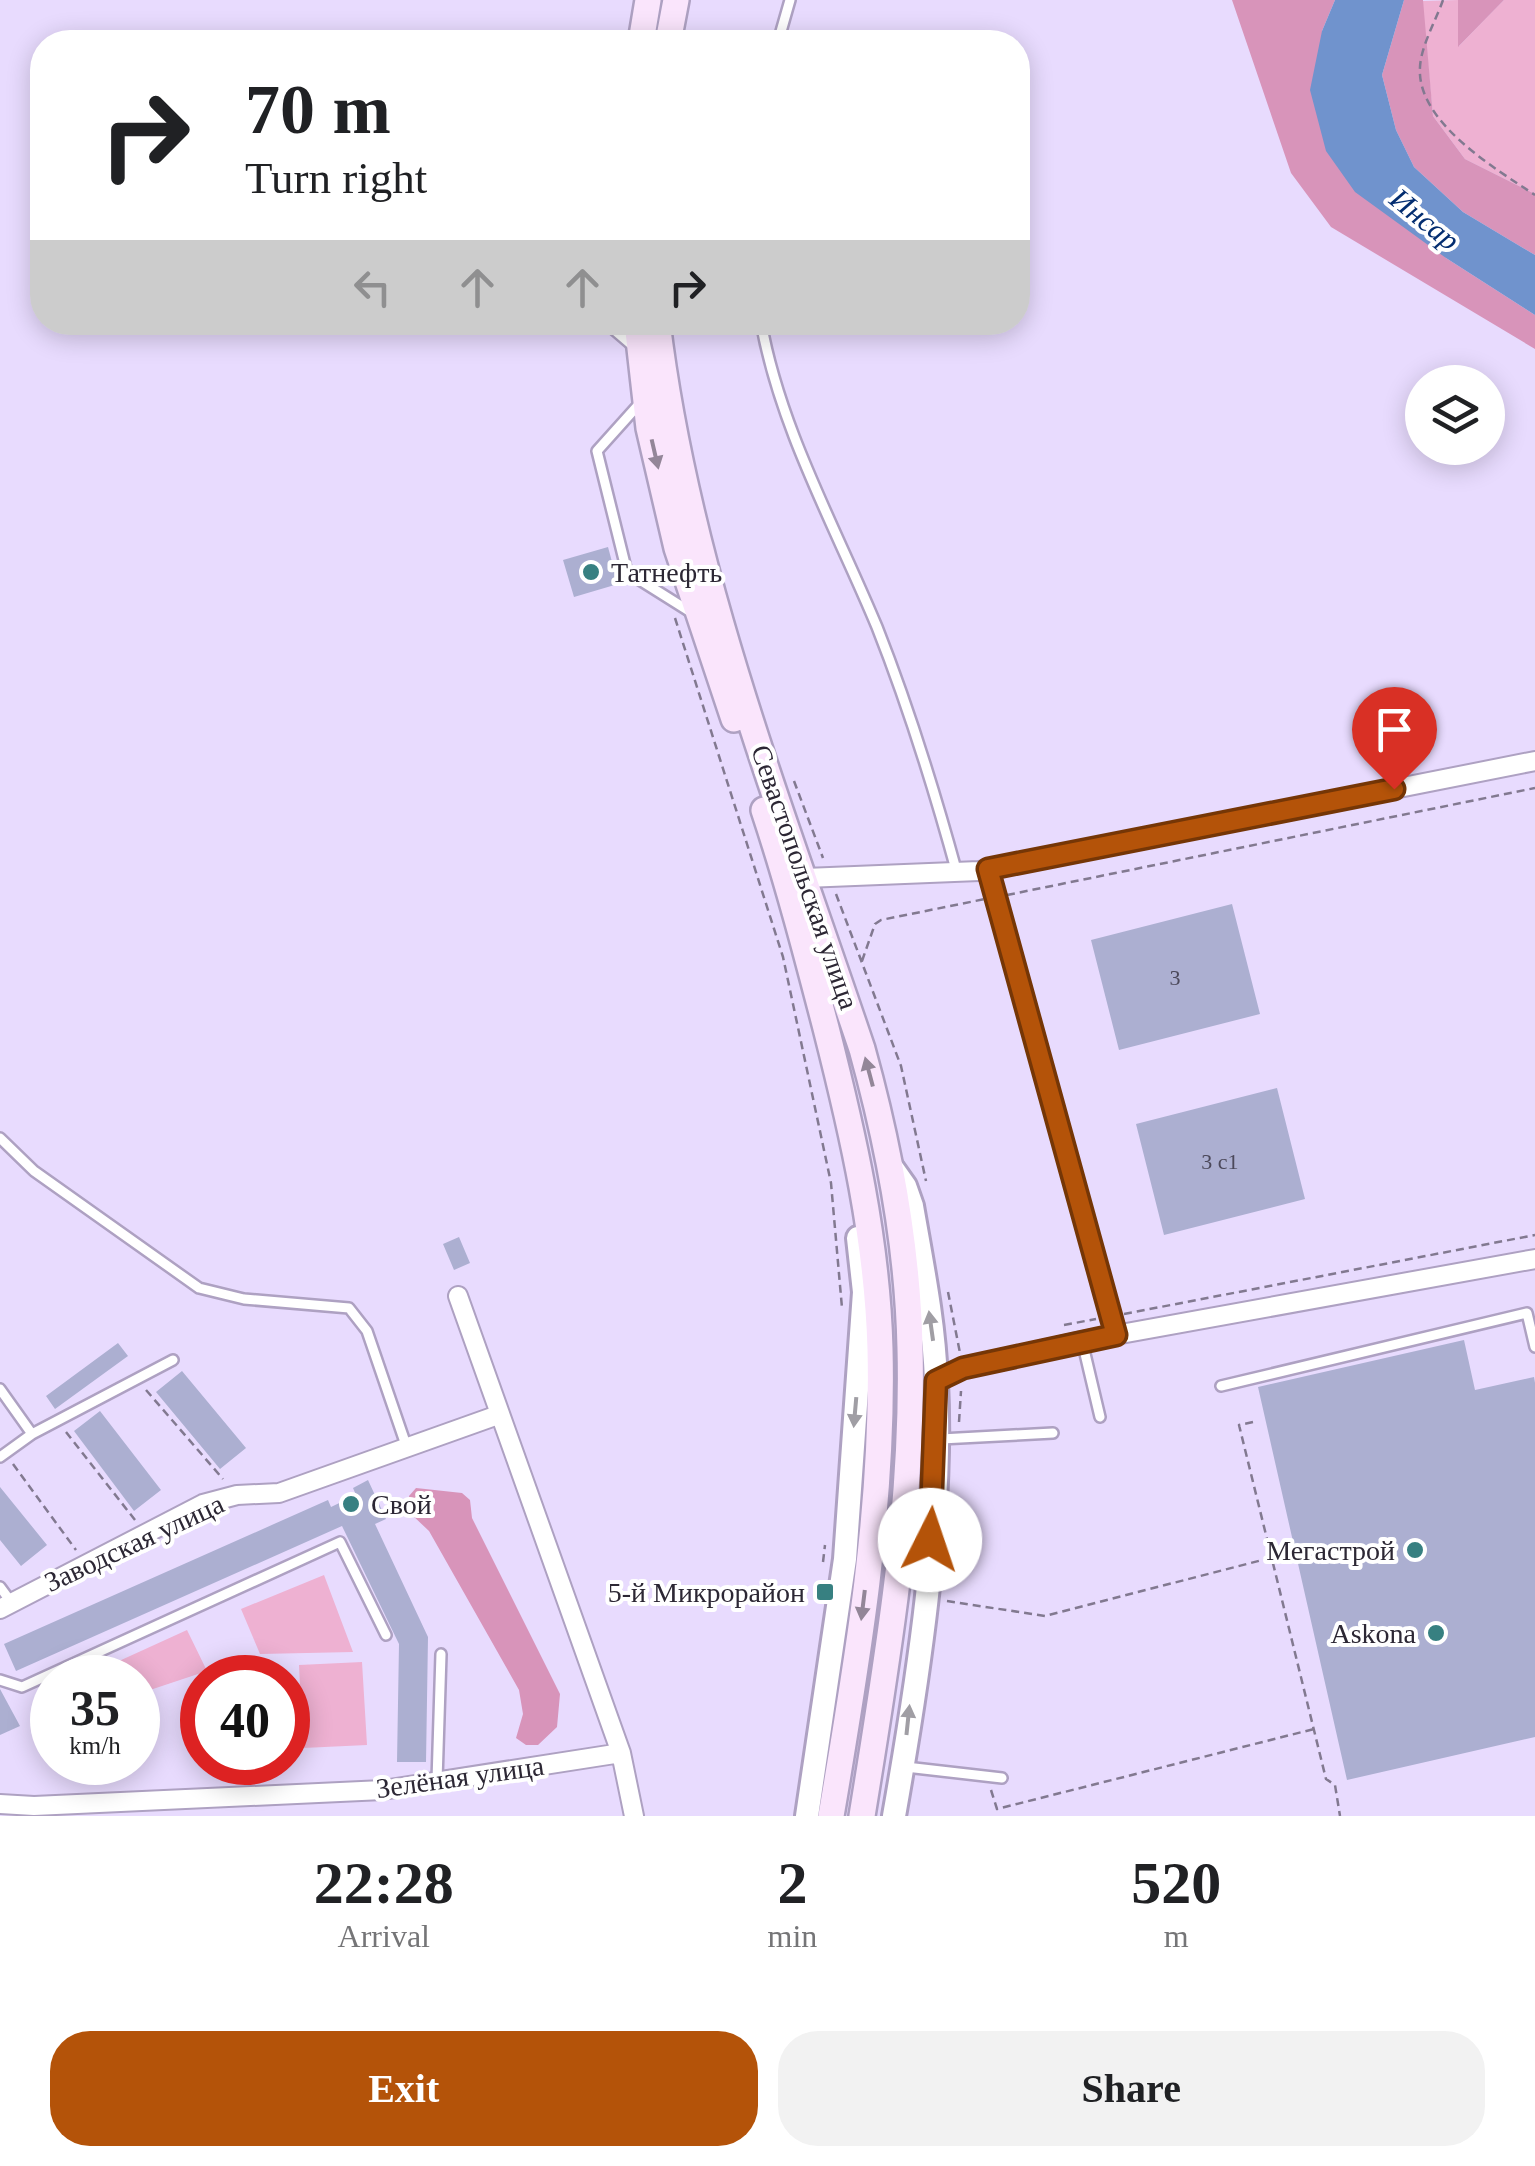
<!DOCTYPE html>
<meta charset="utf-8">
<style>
body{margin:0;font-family:"Times New Roman",serif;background:#f2f2f2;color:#202124;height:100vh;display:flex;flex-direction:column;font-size:38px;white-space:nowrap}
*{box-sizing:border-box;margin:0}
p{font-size:32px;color:#757577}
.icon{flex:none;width:55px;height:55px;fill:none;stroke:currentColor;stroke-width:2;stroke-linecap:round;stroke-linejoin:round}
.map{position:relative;height:1816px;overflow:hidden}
.sheet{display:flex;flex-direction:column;background:#fff;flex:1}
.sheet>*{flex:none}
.banner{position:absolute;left:30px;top:30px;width:1000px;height:305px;border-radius:40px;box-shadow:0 5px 25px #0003;background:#fff;color:#202124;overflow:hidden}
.controls{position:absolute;left:1405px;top:365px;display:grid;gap:20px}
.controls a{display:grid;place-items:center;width:100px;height:100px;border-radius:50%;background:#fff;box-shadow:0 5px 25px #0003;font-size:50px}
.speed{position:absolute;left:30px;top:1655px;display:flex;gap:20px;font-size:50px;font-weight:700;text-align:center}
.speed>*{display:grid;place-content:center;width:130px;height:130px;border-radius:50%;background:#fff;box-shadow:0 5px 25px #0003;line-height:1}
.speed small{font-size:25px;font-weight:400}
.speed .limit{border:15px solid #d22;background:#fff;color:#111}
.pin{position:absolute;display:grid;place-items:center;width:85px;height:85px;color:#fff;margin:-102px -42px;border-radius:50% 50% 50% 0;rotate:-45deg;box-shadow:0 0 10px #0007}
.pin .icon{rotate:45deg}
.me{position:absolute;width:110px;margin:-55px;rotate:4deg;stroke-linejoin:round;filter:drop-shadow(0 0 8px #0008)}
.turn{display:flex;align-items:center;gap:35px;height:210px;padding:0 50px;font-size:45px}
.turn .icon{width:130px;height:130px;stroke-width:2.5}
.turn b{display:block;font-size:70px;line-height:85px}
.lanes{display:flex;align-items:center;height:95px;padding:0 50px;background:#0003;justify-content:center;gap:50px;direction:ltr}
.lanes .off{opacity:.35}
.eta{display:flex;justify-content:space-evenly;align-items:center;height:170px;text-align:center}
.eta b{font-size:60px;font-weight:700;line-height:70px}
.action{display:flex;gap:20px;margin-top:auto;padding:20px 50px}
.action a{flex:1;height:115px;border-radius:40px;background:#b45309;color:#fff;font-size:40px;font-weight:700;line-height:115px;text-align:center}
.action a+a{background:#f2f2f2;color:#202124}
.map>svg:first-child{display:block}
.green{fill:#eeb1d2}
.forest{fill:#d894ba}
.water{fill:#7093cd}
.building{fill:#acafd1}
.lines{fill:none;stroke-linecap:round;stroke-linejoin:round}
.service-casing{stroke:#aea1c2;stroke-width:14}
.minor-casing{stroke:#aea1c2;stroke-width:22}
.tertiary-casing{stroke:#aea1c2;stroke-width:28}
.secondary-casing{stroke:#aea1c2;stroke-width:30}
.path{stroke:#827990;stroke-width:2.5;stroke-dasharray:8 5;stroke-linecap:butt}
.service{stroke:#fff;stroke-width:9}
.minor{stroke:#fff;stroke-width:18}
.tertiary{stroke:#fff;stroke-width:22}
.secondary{stroke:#fae5fc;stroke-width:25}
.oneway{fill:#938698}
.oneway2{fill:#a09ea4}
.route-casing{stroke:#753606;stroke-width:25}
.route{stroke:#b45309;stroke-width:18}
.poi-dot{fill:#378081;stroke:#fff;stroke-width:4}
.labels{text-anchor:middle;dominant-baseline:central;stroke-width:8;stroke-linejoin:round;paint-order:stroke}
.number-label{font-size:22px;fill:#4c495b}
.poi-label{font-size:28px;fill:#2c2734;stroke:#fff;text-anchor:end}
.street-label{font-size:28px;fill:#2c2734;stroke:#fff}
.water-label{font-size:30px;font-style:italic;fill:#032d70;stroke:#fff}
</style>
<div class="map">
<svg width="1535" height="1816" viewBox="0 0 1535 1816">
<rect width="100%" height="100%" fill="#e8dbfe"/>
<path class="green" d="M1458 0 1459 46 1504 0H1535V194L1465 159 1433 116 1422 1Z
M324 1575 353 1652 260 1654 241 1609Z
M187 1630 207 1671 138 1694V1678L84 1677Z
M362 1662 367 1745 303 1748 299 1665Z"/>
<path class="forest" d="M1232 0H1335L1322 31 1446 258 1535 315V349L1331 227 1291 173Z
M1404 0H1423L1433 116 1465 159 1535 194V255L1463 212 1414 167 1396 130 1382 75Z
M1458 0H1504L1458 47Z
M416 1488 462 1493 470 1500 472 1518 560 1694 557 1727 538 1745H526L516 1738 523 1714 519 1690 429 1531 411 1514 409 1496Z"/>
<path class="water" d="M1335 0H1404L1382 75 1396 130 1414 167 1463 212 1535 255V315L1446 258 1355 192 1326 151 1310 90 1322 31Z"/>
<path class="building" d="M608 547 618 584 574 597 563 560Z
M1232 904 1260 1014 1119 1050 1091 940Z
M1277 1088 1305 1199 1164 1235 1136 1124Z
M459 1237 470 1263 454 1270 443 1244Z
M1464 1340 1475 1390 1534 1377 1535 1383V1737L1347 1780 1258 1387Z
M118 1343 128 1356 55 1409 46 1396Z
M182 1371 246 1448 220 1469 156 1392Z
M100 1411 161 1490 134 1511 74 1431Z
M368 1480 386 1519 375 1524 428 1637 426 1762H397L399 1644 342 1526 16 1671 4 1644 328 1500 331 1507 356 1495 353 1488Z
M0 1487 47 1545 21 1566 0 1540Z
M0 1689 20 1726 0 1735Z
M81 1762H121V1773L82 1775Z"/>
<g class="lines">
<g class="service-casing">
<path id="service" d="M778 42 790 0
M605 322 633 346
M761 322C780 429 836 528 877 627 909 708 934 789 957 873
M641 402 597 451 627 572 689 611
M988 869 1115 1335
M0 1138 34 1171 199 1288 244 1299 349 1308 367 1331 406 1445
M1082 1341 1100 1417
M1221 1386 1527 1313 1535 1347
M0 1389 32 1434 0 1457
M32 1434 173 1360
M941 1439 1053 1433
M0 1587 11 1602
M0 1680 22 1687 340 1542 386 1635
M906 1767 1002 1778
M437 1781 441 1654"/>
</g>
<g class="minor-casing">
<path id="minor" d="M805 878 979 871 1535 761
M458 1296 621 1753 634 1816
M936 1381 963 1368 1082 1341 1535 1259
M0 1609 203 1504 237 1495 279 1493 498 1415
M0 1804 34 1806 383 1790 621 1753"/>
</g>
<g class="tertiary-casing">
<path id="tertiary" d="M893 1169 905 1186 912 1206C922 1264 934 1322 936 1381 943 1519 918 1680 894 1816
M807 1816 845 1559 864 1292 858 1238"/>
</g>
<g class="secondary-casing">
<path id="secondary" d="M641 42 648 0
M668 42 676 0
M637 322 649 428 677 548 734 719
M657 322C687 573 782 810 862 1049 889 1146 908 1246 910 1348 914 1505 887 1661 862 1816
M764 810C788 882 807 955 826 1028 853 1134 877 1239 880 1349 884 1505 857 1663 831 1816"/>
</g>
<path class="path" d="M1443 0C1436 20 1421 46 1420 67 1416 122 1496 169 1535 195
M675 618 783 957 831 1183 842 1308
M794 781 823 858
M836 894 901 1066 926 1181
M1007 895 1535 788
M862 961 875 924 881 920 985 899
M948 1292 960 1353
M1124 1314 1535 1235
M1064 1325 1096 1319
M146 1390 223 1479
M959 1422 961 1391
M1253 1422 1239 1425 1326 1779 1335 1785 1340 1816
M66 1432 135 1520
M13 1464 76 1550
M823 1562 825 1545
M947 1601 1045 1616 1270 1558
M991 1790 997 1809 1314 1729"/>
<use href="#service" class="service"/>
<use href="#minor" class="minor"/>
<use href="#tertiary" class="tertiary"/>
<use href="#secondary" class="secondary"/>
</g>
<defs><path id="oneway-solid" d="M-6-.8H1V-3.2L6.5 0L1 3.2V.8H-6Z" transform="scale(2.5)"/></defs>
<g class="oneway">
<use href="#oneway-solid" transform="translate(655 454) rotate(77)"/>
<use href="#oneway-solid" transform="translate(869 1072) rotate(-105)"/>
<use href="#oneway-solid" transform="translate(863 1605) rotate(97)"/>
</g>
<g class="oneway2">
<use href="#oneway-solid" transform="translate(931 1326) rotate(-98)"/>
<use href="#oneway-solid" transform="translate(855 1412) rotate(95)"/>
<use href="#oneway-solid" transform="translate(908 1720) rotate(-84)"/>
</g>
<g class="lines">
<g class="route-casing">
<path id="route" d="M930 1540 936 1381 963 1368 1116 1335 988 869 1394 789"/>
</g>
<use href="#route" class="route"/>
</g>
<g class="poi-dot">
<circle cx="591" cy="572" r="10"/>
<circle cx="351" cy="1504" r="10"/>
<circle cx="1415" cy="1550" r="10"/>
<rect x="815" y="1582" width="20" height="20" rx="5"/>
<circle cx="1436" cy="1633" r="10"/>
</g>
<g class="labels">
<g class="number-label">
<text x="1175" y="977">3</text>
<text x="1220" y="1161">3 с1</text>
</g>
<g class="poi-label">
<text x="611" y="572" text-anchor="start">Татнефть</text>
<text x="371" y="1504" text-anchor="start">Свой</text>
<text x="1395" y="1550">Мегастрой</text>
<text x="805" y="1592">5-й Микрорайон</text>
<text x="1416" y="1633">Askona</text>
</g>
<g class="street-label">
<text transform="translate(805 877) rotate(71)">Севастопольская улица</text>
<text transform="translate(134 1543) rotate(-25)">Заводская улица</text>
<text transform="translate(460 1777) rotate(-8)">Зелёная улица</text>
</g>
<g class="water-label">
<text transform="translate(1425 219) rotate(39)">Инсар</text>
</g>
</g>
</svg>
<div class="controls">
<a><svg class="icon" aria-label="layers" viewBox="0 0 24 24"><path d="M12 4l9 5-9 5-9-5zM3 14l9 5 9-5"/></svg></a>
</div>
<div class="speed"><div>35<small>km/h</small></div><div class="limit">40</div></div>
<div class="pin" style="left:1394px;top:789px;background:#d93025"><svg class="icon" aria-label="arrive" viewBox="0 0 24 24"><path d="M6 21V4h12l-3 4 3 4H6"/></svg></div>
<svg class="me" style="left:930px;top:1540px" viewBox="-20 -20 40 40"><circle r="19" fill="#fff"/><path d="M0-13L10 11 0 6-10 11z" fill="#b45309"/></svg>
<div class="banner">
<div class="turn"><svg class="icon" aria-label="right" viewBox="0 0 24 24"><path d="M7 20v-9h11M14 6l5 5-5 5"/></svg><div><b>70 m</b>Turn right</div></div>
<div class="lanes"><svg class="icon off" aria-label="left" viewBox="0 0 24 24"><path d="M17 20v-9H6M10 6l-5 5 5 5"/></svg><svg class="icon off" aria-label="ahead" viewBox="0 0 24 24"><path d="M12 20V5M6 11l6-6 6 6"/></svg><svg class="icon off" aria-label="ahead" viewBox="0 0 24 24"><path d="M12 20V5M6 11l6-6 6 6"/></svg><svg class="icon" aria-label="right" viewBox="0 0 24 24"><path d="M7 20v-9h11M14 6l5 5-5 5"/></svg></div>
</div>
</div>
<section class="sheet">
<div class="eta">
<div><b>22:28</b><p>Arrival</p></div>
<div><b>2</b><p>min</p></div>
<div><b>520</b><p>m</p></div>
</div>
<div class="action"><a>Exit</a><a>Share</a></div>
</section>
